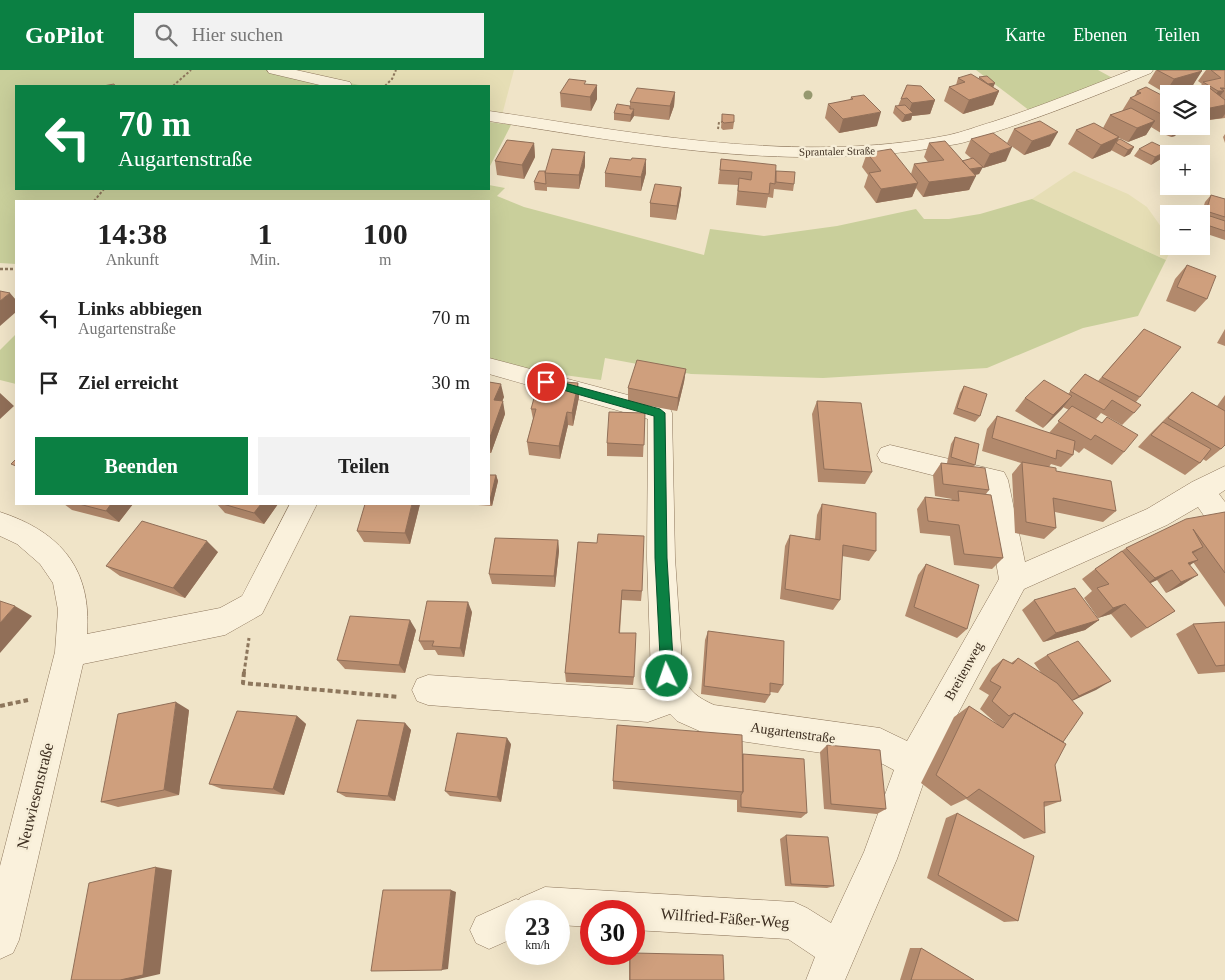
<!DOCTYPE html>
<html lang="de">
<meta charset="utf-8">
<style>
body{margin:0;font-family:Georgia,serif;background:#f2f2f2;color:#222;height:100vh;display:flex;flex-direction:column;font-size:19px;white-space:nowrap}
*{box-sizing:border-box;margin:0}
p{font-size:16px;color:#767676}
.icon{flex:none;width:28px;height:28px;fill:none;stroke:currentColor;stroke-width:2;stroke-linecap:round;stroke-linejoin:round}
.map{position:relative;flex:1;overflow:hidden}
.sheet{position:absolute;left:15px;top:130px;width:475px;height:305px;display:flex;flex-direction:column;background:#fff;border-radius:0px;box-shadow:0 5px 20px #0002}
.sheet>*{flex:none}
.banner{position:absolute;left:15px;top:15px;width:475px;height:105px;border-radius:0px;box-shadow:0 5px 20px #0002;background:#0b8043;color:#fff;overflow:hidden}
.buttons{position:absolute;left:1160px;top:15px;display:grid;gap:10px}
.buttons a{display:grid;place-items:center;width:50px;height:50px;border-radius:0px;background:#fff;box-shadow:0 5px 20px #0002;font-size:25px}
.speed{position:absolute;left:505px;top:830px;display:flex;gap:10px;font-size:25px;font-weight:700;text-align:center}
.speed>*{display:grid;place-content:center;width:65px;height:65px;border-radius:50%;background:#fff;box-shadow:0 5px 20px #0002;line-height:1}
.speed small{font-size:12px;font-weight:400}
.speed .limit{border:8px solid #d22;background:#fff;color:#111}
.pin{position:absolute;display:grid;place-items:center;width:42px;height:42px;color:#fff;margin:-21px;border:2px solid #fff;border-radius:50%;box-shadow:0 1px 5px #0007}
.me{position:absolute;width:55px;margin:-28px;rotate:357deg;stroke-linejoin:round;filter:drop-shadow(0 0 4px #0008)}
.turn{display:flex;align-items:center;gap:18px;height:105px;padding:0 20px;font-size:22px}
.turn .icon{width:65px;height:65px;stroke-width:2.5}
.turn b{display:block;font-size:35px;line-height:42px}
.eta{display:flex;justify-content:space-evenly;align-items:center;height:85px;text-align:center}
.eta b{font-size:30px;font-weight:600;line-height:35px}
.action{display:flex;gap:10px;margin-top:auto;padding:10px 20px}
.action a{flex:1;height:58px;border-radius:0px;background:#0b8043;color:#fff;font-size:20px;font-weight:600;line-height:58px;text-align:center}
.action a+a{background:#f2f2f2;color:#222}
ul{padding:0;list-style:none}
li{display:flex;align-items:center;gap:15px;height:65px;padding:0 20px}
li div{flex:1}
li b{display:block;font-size:19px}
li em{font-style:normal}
header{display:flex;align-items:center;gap:30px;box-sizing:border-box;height:70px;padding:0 25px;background:#0b8043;color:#fff}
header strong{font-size:24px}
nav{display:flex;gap:28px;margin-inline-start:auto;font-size:18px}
.search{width:350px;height:45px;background:#f2f2f2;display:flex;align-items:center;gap:12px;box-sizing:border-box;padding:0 18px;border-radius:0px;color:#767676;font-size:19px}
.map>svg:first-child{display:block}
.farmland{fill:#e6deb5}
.green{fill:#c9cf9b}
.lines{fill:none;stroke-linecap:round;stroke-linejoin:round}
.minor-casing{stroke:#8d765c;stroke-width:1}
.path-far3{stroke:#8d765c;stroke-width:2;stroke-dasharray:2.5 2;stroke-linecap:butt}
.path-far2{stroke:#8d765c;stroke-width:2.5;stroke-dasharray:3 2;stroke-linecap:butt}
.path-far1{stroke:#8d765c;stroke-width:3;stroke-dasharray:4 2.5;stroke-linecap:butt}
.path{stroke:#8d765c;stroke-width:4;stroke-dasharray:5 3;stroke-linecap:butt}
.minor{fill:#faf1dc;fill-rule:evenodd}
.tree{fill:#96986f}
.wall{fill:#b2896c}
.shaded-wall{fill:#916f58}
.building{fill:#cf9f7d;stroke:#916f58}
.route{fill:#0b8043;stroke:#07532c}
.labels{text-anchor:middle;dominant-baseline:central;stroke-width:5;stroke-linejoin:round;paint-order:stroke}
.far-street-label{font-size:11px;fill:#3d2e20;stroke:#f7eed8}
.street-label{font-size:14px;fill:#3d2e20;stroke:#f7eed8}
.near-street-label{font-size:16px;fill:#3d2e20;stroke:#f7eed8}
</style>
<header>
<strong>GoPilot</strong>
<div class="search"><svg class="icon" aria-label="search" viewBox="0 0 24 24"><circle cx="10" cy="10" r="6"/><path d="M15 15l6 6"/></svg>Hier suchen</div>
<nav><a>Karte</a><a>Ebenen</a><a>Teilen</a></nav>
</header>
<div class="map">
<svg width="1225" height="910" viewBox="0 0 1225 910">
<rect width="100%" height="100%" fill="#f0e4c8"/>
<path class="farmland" d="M291 0H514L502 45 489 42V16H364Z
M1074 101 1128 124 1147 137 1164 161 1169 163V176H1173L1166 190 1032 129Z"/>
<path class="green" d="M0 0H291L364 16H16V119H489V115L505 118 497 126 524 137 704 185 710 159 764 166 837 156 916 139 924 149H949L980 144 1032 129 1166 190 1138 246 1083 258 987 298 823 308 691 304 605 288 601 310 489 295V131H16V194L0 193Z
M976 0H1098L1118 11 1034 44Z
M489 52 511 55 489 98Z
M16 264V314L0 310V280Z"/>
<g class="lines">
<g class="minor-casing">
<path id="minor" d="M267 0H296L350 12 352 16H324L269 3Z
M1131 0H1153L1151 3C1100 24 1050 44 998 61 983 66 967 73 951 75 798 104 641 75 489 51V41C637 63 800 95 949 65 963 62 978 56 992 52 1039 37 1085 18 1131 0Z
M489 288 669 336 672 343 675 488 683 606C689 622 699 628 714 635L880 658 907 671 999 509 983 418 881 392 877 385 881 378 890 375 1004 402 1008 410 1025 492 1147 439 1192 412 1225 396V420L1219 424 1225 432V466L1215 462 1198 437 1167 455 1024 519 928 700 897 789 845 910H806L815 887 788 869 634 860V841H591V857L559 855V841H516V867L489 879 476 873 470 860 476 847 516 829 519 830 520 828 545 817 794 832 807 838 831 853 864 782 894 700 877 691 713 667 677 651 670 644 648 652 428 635 417 631 412 620 417 609 428 605 648 620 656 618 651 606 647 488 648 349 489 304Z
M290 434H317L262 544 225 565 83 594 19 870 13 883 0 889V796L55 582 58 540 53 513 40 494 17 474 0 466V442C61 462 92 499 87 564L220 538 242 526Z"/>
</g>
<path class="path-far3" d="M173 16 191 0
M385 16 392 9 396 0
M718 59 719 52H725
M94 131 104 119"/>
<path class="path-far2" d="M0 199H16"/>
<path class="path-far1" d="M244 603 249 568"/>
<path class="path" d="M244 602 243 613 399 627
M0 636 28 630"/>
<use href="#minor" class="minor"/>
</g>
<circle class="tree" cx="808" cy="25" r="4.5"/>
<path class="wall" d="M1156 0H1201L1193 15 1165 23 1148 13Z
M1206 0H1225V48L1209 50 1210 51 1205 58 1193 59 1190 56H1201V24H1183L1186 19 1199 17 1202 14 1198 11Z
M979 7 995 13 993 17 999 21 993 35 963 44 944 31 949 17 956 15 958 8H979Z
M586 14 597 15V29L591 41 561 37 560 23Z
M907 15 935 30 930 44 912 46 911 50 902 52 893 43 895 36H898Z
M1137 21 1169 29V56L1180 58 1175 66 1171 67 1166 65 1170 59 1161 63 1151 57 1146 65 1128 72 1119 68 1118 70 1134 77 1130 84 1124 87 1111 80V81L1092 89 1068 74 1076 60 1103 58 1110 45 1122 41 1130 28 1134 27Z
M675 22 674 36 669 50 634 46 630 52 614 50V43L630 36V32Z
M851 27 877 56 839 63 825 48 828 34 850 30Z
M722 44 734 52 733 59 723 60 721 58Z
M1014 59 1050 76 1024 85 1007 73Z
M1225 64V73L1223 67Z
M971 69 1006 91 983 98 982 97 979 104 975 105 969 120 923 127 916 118 912 127 876 133 864 117 868 105 862 97 867 83 911 104 914 94 928 92 924 87 929 73 962 91 972 89 965 83Z
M534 73 535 87 524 109 497 105 495 91Z
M1139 79 1164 87 1151 95 1134 86Z
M721 89 776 101 794 114 793 121 774 119 773 128 768 127 766 138 736 135 738 115 718 114Z
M585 96 579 119 547 117V121L535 120 534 112 545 101Z
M605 103H646L641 121 605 117Z
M682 117 676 150 650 147V133Z
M1211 125 1225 129V170L1201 162 1205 153 1207 150 1201 148V145L1205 132Z
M1187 195 1207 229 1195 242 1166 231 1175 209Z
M1144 259 1140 327 1136 332 1134 343 1122 355 1101 343 1096 349 1102 353 1107 347 1124 382 1112 395 1084 378 1079 383 1073 379V385L1061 397 1051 394 1049 397 1056 401 1116 441 1103 452 1055 442 1056 458 1044 469 1015 463 1012 404 1021 393 982 381 987 359 997 346 1049 363 1069 340 1063 337 1043 358 1015 341 1025 328 1068 324 1085 304 1098 311Z
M1225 259V276L1217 273Z
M686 299 684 312 677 341 628 332V318Z
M489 312 504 327 502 331 505 344 491 383H489Z
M578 313 579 327 573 356 568 355 560 389 529 385 527 372 533 349 531 339Z
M964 316 980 346 975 352 953 344 960 323Z
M1192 322 1217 336 1225 325V375L1221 379 1206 391 1203 389 1200 393 1185 405 1138 377 1150 364Z
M817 331 872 402 865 414 818 412 812 344Z
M645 343 643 387 607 386V373Z
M955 367 975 395 973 397 989 420 986 424 1003 488 992 499 954 495 950 466 920 463 917 439 925 427 951 430 952 429 935 426 933 405 941 393H947L951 374Z
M489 405H496L498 411 492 436 464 434H489Z
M64 434H133L119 452 72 440Z
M217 434H278L264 454 225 443Z
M420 434 410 474 364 472 357 461Z
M822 434 876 481 869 491 842 486 840 530 833 540 780 529 785 476 790 465 815 469 817 445Z
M1225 442V537L1193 492 1190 495 1182 515 1166 523 1157 510 1150 513 1175 541 1131 568 1111 544 1098 548 1084 528 1092 521 1082 509 1095 499 1126 478Z
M558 470 559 481 555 517 492 514 489 504Z
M578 472 642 521 641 531 622 530 620 563 634 607 633 615 566 612 565 603Z
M218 482 185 528 120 506 106 496Z
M926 494 967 559 957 568 905 546 918 505Z
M1034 530 1099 550 1085 560 1043 572 1022 540Z
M472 542 464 587 438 585 435 580H424L419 571Z
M1225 552V602L1198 604 1176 564 1193 554Z
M416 560 405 603 345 599 337 590Z
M708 561 783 615 778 623 770 622V625L765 633 701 624 705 570Z
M1047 585 1111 611 1072 631 1063 672 1055 695 1061 731 1044 737 1045 763 1024 769 966 729 951 736 921 713 954 647 969 636 996 654H997L980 639 989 625 979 619 992 598 1003 589 1011 593 1018 588 1042 604 1034 593Z
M189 640 179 725 118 737 101 732Z
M297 646 306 654 284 725 222 719 209 714Z
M405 653 411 660 395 731 346 727 337 722Z
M511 674 501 732 450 726 445 721Z
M827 675 886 739 877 744 824 739 820 682Z
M743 684 807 743 801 748 737 742V730L613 719V711Z
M957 743 1018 851 1004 852 927 808 946 748Z
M786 765 834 816 827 818 785 816 780 769Z
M910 878H921L974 910H900Z
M629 884H634L724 910H629Z"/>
<path class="shaded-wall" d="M1202 1 1193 15 1165 23 1174 9Z
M995 13 992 20 988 14Z
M597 15V29L591 41 590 27Z
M1220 18H1224L1222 21H1224L1214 34 1209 35Z
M999 21 993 35 963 44 969 30Z
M675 22 674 36 669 50 670 36Z
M935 30 930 44 912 46 911 50 902 52 905 45 908 44 912 33Z
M1225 35V44L1222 48 1201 51V49L1210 38Z
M634 39V46L630 52 631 45Z
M881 42 877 56 839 63 843 49Z
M1155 51 1146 65 1128 72 1137 58Z
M1210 51 1205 58 1193 59 1195 56H1201V52Z
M1169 52V56H1175L1171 57 1170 59 1161 63Z
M1180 58 1175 66 1171 67 1176 60Z
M1058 62 1050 76 1024 85 1032 71Z
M1119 67 1111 81 1092 89 1101 75Z
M534 73 535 87 524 109 522 95Z
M1012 77 1006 91 983 98 990 84Z
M1134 77 1130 84 1124 87 1128 80Z
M1169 80 1164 87 1151 95 1155 87Z
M585 82V96L579 119V105Z
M646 89V103L641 121V107Z
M983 97 979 104 959 108 963 101Z
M976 106 969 120 923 127 929 112Z
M918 113 912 127 876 133 881 119Z
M681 117V125L676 150 677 136Z
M10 223 16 230V242L0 256V231Z
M686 299 684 312 677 341 678 328Z
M578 313 579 327 573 356 572 343Z
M501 314 504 327 497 343 494 330Z
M0 323 14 336 0 349Z
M1072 326 1062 339 1043 358 1053 345Z
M503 331 505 344 491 383 489 370Z
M567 342 568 355 560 389 559 376Z
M496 405 498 411 492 436 490 430Z
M111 434H133L119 452 106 441Z
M261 434H278L264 454 254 443Z
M412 434H420L410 474 405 463Z
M558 470 559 481 555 517 554 506Z
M207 471 218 482 185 528 173 518Z
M1203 477 1187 487 1192 482Z
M1198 490 1182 500 1188 493Z
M1172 500 1157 510 1140 518 1155 508Z
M1198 505 1182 515 1166 523 1181 512Z
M468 532 472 542 464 587 460 578Z
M1125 534 1111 544 1098 548 1113 538Z
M15 536 32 546 0 583V553Z
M410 550 416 560 405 603 399 595Z
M1099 550 1085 560 1043 572 1056 563Z
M1111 611 1096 620 1065 634 1079 626Z
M176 632 189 640 179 725 164 720Z
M297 646 306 654 284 725 273 719Z
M405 653 411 660 395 731 388 726Z
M507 668 511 674 501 732 497 727Z
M156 797 172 800 160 904 134 910H120Z
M451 820 456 822 448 899 442 900Z"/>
<path class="building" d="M1157 0H1201L1202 1 1174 9Z
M1211 0H1225V19L1224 18H1220L1224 21H1218L1203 12 1221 8Z
M971 4 999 21 969 30 949 17 965 12 958 8Z
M987 6 995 13 988 14 979 7Z
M569 9 586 11 584 14 597 15 590 27 560 23Z
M114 14 115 16H103Z
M907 15 921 16 935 30 912 33 907 28 901 29Z
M1207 16 1225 30V35L1210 38 1201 31V24H1192L1186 19Z
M1146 17 1169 29V48L1130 28 1141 23 1137 21Z
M637 18 675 22 670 36 630 32Z
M864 25 881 42 843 49 828 34 853 29 851 27Z
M617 34 630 36V39H634L631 45 614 43Z
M905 35 913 43 905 45 895 36Z
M1131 38 1155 51 1137 58 1110 45Z
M722 44 734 45V52L724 53 722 51Z
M1201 44 1210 51 1201 52Z
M1040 51 1058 62 1032 71 1014 59Z
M1094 53 1119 67 1101 75 1076 60Z
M1173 56H1176L1180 58 1176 60 1171 57Z
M993 63 1012 77 990 84 971 69Z
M1120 69 1134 77 1128 80 1116 73 1118 70Z
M507 70 534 73 522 95 495 91Z
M945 71 976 106 929 112 914 94 944 90 929 73Z
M1152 72 1169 80 1155 87 1139 79Z
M552 79 585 82 579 105 545 103Z
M891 79 918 113 881 119 869 103 881 101 867 83Z
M610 88 631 90 632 88 646 89 641 107 605 103Z
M973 88 983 97 970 99 962 91Z
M721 89 776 95 775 114 770 113 769 124 738 121 739 108 751 110 752 102 720 100Z
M539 101H545L546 114 534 112Z
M776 101 795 102 794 114 776 112Z
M655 114 681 117 677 136 650 133Z
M1211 125 1225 129V147L1206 141Z
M1210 146 1225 151V161L1207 155Z
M1187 195 1216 206 1207 229 1177 217Z
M0 221 10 223 0 231Z
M1144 259 1181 277 1140 327 1102 307Z
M637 290 686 299 678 328 628 318Z
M1085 304 1141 335 1134 343 1112 330 1104 340 1070 321Z
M539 310 578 313 572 343 567 342 559 376 527 372 536 339H531Z
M1044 310 1072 326 1053 345 1025 328Z
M489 312 501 314 494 330 503 331 489 370Z
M964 316 987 324 980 346 957 338Z
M1192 322 1225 341V375L1221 379 1168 348Z
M817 331 861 333 872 402 824 399Z
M1072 336 1102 353 1107 347 1138 365 1124 382 1095 365 1091 370 1058 351Z
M609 342 645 343 644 375 607 373Z
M997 346 1075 371 1073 385 1057 380 1056 389 992 368Z
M1163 352 1211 379 1200 393 1151 365Z
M955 367 979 374 975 395 951 387Z
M16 389V396L11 394Z
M1022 392 1056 398V401L1111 411 1116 441 1053 428 1056 458 1026 452Z
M941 393 985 398 989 420 943 414Z
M489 405H496L490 430H489Z
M958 421 991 425 1003 488 964 484 959 455 928 451 925 427 959 431Z
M79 434H111L106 441Z
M223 434H261L254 443Z
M365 434H412L405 463 357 461Z
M822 434 876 443V481L843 475 840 530 785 519 790 465 820 470Z
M1225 442V503L1193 459 1203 477 1192 482 1198 490 1188 493 1198 505 1181 512 1172 500 1155 508 1126 478 1186 449Z
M142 451 207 471 173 518 106 496Z
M598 464 644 466 642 521 622 520 619 563H636L634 607 565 603 578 472 597 473Z
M495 468 558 470 554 506 489 504Z
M1122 481 1175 541 1147 558 1125 534 1113 538 1097 518 1109 514 1095 499Z
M926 494 979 515 967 559 914 537Z
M1075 518 1099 550 1056 563 1034 530Z
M0 531 15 536 0 553Z
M427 531 468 532 460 578 432 576 434 571H419Z
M350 546 410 550 399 595 337 590Z
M1225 552V595L1216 596 1193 554Z
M708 561 784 571 783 615 770 613V625L704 616Z
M1078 571 1111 611 1079 626 1047 585Z
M1018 588 1057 613 1083 643 1063 672 1014 643 1009 646 992 631 1001 617 990 611 1003 589 1013 594Z
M176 632 164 720 101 732 118 644Z
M969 636 1003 658 1014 643 1066 674 1055 695 1061 731 1044 732 1045 763 979 719 967 728 936 705Z
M237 641 297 646 273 719 209 714Z
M357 650 405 653 388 726 337 722Z
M617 655 742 665 743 722 613 711Z
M457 663 507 668 497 727 445 721Z
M827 675 880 680 886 739 831 734Z
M743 684 804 689 807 743 741 737V725L743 722Z
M957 743 1034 786 1018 851 938 805Z
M786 765 828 767 834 816 791 814Z
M156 797 143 905 120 910H71L89 813Z
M383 820H451L442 900 371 901Z
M921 878 974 910H911Z
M634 883 723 885 724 910H630V884H634Z"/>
<path class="route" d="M546 308 660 339 665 343 667 488 674 606 672 611 667 613 663 611 661 606 655 488 654 346 542 314 541 312Z"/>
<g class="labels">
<g class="far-street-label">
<text transform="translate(837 81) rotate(-1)">Sprantaler Straße</text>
</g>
<g class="street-label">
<text transform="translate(964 601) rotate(-61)">Breitenweg</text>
<text transform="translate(793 663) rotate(8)">Augartenstraße</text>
</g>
<g class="near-street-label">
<text transform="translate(35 726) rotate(-76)">Neuwiesenstraße</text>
<text transform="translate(725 848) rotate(4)">Wilfried-Fäßer-Weg</text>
</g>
</g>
</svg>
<div class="buttons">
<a><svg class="icon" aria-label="layers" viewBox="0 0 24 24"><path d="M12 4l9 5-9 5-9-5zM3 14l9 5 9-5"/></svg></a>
<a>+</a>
<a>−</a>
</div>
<div class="speed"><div>23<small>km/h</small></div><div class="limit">30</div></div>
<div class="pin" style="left:546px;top:312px;background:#d93025"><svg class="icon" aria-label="arrive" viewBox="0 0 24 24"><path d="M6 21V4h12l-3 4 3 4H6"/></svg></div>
<svg class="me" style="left:667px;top:606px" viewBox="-20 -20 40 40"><circle r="17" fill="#0b8043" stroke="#fff" stroke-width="3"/><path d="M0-11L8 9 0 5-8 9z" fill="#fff"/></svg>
<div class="banner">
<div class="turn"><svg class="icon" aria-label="left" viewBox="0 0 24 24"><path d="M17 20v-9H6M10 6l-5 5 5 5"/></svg><div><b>70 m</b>Augartenstraße</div></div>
</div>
<section class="sheet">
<div class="eta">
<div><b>14:38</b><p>Ankunft</p></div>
<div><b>1</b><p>Min.</p></div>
<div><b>100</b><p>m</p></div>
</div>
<ul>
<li><svg class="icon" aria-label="left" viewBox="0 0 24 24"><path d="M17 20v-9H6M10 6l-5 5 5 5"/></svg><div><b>Links abbiegen</b><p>Augartenstraße</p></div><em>70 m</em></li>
<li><svg class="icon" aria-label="arrive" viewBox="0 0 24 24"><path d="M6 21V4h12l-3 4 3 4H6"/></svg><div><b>Ziel erreicht</b></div><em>30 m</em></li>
</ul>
<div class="action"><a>Beenden</a><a>Teilen</a></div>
</section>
</div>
